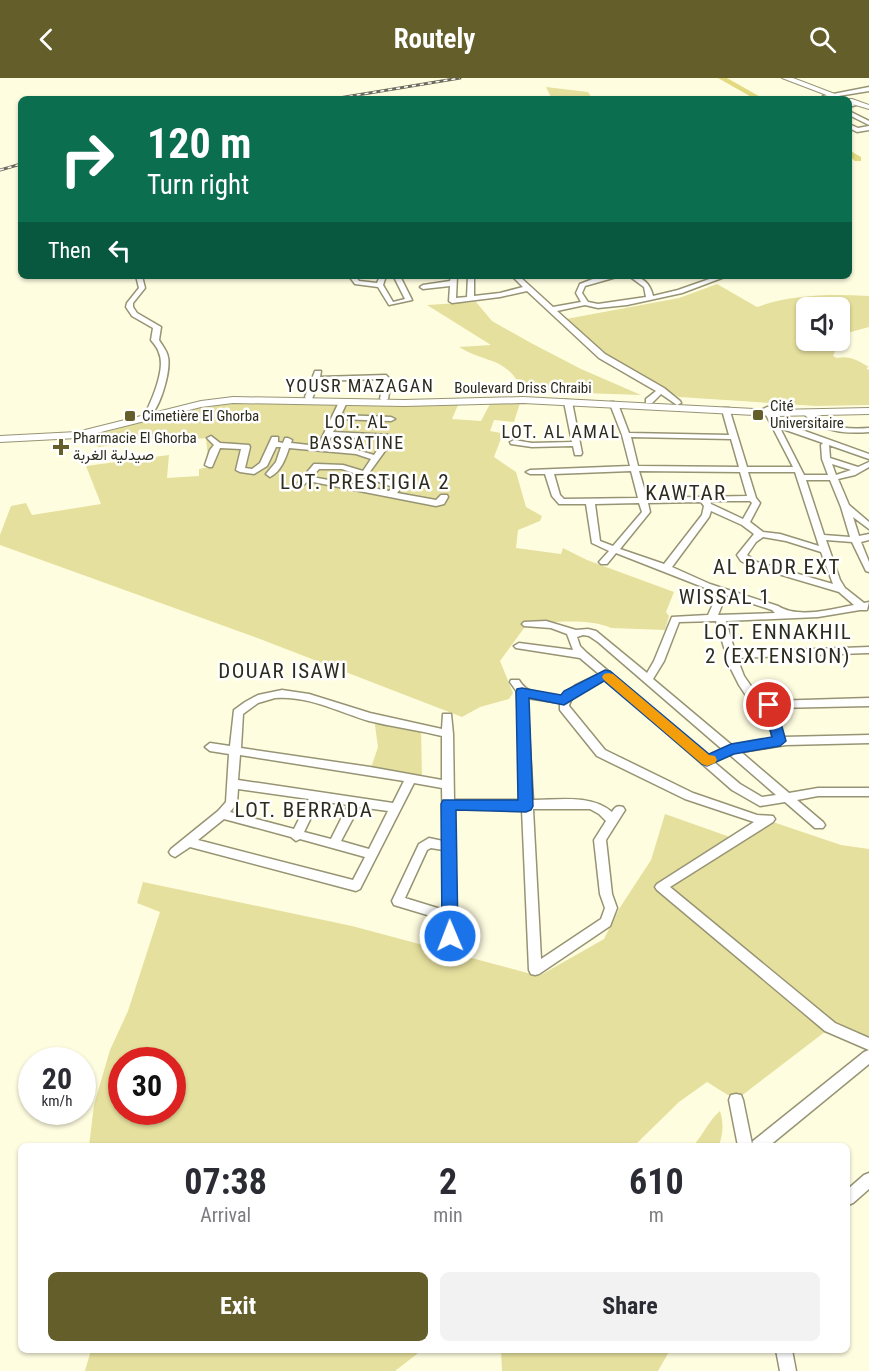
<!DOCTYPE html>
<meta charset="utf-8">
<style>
body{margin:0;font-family:"Roboto Condensed",Vazirmatn,sans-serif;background:#f2f2f3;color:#2b2b33;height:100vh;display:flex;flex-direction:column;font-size:22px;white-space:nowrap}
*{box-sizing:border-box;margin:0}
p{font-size:20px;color:#7c7c81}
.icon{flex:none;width:33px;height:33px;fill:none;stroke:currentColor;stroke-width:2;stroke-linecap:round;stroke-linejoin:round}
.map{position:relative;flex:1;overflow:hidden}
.drawer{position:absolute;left:18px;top:1065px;width:832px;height:210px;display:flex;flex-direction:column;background:#fff;border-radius:9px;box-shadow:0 2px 4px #0004}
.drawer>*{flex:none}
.guide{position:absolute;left:18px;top:18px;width:834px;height:183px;border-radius:9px;box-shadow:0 2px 4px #0004;background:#0b6e4f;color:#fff;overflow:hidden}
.tools{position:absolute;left:796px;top:219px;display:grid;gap:12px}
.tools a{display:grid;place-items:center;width:54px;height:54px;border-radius:9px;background:#fff;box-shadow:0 2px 4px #0004;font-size:30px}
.speed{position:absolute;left:18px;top:969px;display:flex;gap:12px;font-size:30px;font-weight:700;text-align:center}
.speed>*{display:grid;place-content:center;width:78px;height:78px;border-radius:50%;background:#fff;box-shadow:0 2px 4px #0004;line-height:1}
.speed small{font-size:15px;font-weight:400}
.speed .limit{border:9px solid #d22;background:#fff;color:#111}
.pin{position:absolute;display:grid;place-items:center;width:51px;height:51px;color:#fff;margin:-26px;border:3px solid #fff;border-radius:50%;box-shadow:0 2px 6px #0007}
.me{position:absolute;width:66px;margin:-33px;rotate:359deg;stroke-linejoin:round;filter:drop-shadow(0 0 4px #0008)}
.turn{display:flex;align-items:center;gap:21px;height:126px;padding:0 30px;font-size:27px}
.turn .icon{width:78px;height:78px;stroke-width:2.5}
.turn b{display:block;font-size:42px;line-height:51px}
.then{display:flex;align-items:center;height:57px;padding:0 30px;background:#0003;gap:12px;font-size:22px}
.eta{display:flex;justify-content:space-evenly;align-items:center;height:102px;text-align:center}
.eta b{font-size:36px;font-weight:700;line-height:42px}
.primary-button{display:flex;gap:12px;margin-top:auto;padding:12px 30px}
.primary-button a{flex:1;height:69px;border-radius:9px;background:#645e2b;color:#fff;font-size:24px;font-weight:700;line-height:69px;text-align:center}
.primary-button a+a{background:#f2f2f3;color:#2b2b33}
header{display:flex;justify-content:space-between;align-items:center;height:78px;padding:0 30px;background:#645e2b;color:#fff;font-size:27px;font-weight:700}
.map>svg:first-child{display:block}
.green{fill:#e6e09e;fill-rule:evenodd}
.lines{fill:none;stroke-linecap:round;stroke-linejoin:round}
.river{fill:#e2d981;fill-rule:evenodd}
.minor-casing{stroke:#979474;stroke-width:3}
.major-casing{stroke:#979474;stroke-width:2}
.highway-casing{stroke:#979474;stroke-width:2}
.minor{fill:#fff;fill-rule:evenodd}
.major{fill:#fff;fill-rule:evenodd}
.highway{fill:#fff;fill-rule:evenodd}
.rail-casing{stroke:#6b6957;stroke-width:3}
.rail{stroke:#fff;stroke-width:1.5;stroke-dasharray:4;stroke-linecap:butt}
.route{fill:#1a73e8;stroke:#114b97;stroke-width:1.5}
.slow{fill:#f59e0b}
.poi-dot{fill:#645e2b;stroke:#fff;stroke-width:2}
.labels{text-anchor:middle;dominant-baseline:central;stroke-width:5;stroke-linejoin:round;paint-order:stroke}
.far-street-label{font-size:15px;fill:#2d2c1e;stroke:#fff}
.far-poi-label{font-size:15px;fill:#2d2c1e;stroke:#fff;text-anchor:start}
.far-quarter-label{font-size:18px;letter-spacing:1.5px;fill:#2d2c1e;stroke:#fff}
.quarter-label{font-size:21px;letter-spacing:1.5px;fill:#2d2c1e;stroke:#fff}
</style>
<header><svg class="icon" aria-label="back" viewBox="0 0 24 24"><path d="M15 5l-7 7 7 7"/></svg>Routely<svg class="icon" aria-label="search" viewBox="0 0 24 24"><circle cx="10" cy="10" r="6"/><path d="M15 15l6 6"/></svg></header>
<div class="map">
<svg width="869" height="1293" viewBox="0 0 869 1293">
<rect width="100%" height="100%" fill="#fffde0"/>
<path class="green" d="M546 9 588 14 592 20 605 21H552Z
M717 206 757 229C793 216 831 216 869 218V249L840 257V230H807V262L820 263 835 273 833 278 837 280C849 277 859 283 869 289L866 290 869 292V327L816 328 679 319 617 285 566 241 679 220Z
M476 224 492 243 531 265 581 291 641 317 524 313C504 277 489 287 459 269L491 267 427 227Z
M240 323 458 327 452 341 481 343 490 326 520 325 514 344 494 342 490 353 501 355 502 358 494 379 516 394 526 429 542 438 540 443 518 452 516 470 561 476 563 470 587 482 674 514 666 534 669 538 665 552 611 550C591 540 550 544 527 546L500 583 513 615 509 621 480 629 462 639 260 561 0 467V457L11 428 26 425 32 437 101 426 86 388 169 377 167 400 199 398V391L209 389 206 360 178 363 176 357 99 369 95 367V357L193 330Z
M374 640 421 649 422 701 370 693 378 669Z
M665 736 730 759 767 742 841 767 869 771V966L830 950 736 1022 707 1004 679 1024 634 1068H89L94 1027 110 972 128 933 160 834 137 825 143 804 352 848 539 898 604 861 619 831 651 782ZM122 982H172V1034H122Z
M720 1033C724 1046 723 1055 719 1068H693C703 1057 709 1042 720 1033Z
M91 1272H422L395 1293H85Z
M501 1272H670L658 1293H502Z"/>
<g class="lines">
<path class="river" d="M718 0H727L764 21H755Z
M849 72 861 79V83H855L849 78Z"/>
<g class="minor-casing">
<path id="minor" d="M869 9V13L826 20 823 18Z
M849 25 856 27 849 29Z
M849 33 869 43V47L849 37Z
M849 46 858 50 869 48V52L857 54 849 50Z
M136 198H142L145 210 133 225V229L137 235 161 249 159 262C162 267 167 273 168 279 171 292 160 332 149 338L145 336C152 322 166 290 159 275 158 270 154 266 151 262L153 250 132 238 126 229 127 225 139 210Z
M349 198H355L359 203 377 205 380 198H386L383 207 393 224 405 221 394 199 400 198 412 222 389 227 378 209 355 206Z
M451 198H457L456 220 467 219 468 198H474V218L500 215 523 209 512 198H519L553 229 581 224 576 215 580 206 598 199 620 198 585 208 582 215 588 224 598 226 646 219 644 209 629 198C642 198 650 205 653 218L678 212 718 198H727L682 215 627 227 598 230 585 227 557 233 605 276 664 310 680 323 681 325 677 327 661 316 652 325H646V321L656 313 599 280 527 213 500 219 452 225 449 223 450 208 423 211 420 209 423 207 450 203Z
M315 293H321L320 299 386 297 391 302 388 321 384 323 380 321 383 303 381 301 319 303 312 321H306L305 319Z
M340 322H343L347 324 341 337 391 339 395 341 391 343 339 341 333 354 391 357 395 359 369 395 402 406 403 408 397 415 436 422 441 417H447L448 419 444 426 436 428 308 403 301 409 297 406 314 386H317L343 387 363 393 371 381 356 376 289 370C285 382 281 393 270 399L266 396 276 384 281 369H276L267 388 254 396 240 394 236 392 241 371 220 370 212 389H209L205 387 210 372 214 367 207 360 211 358 220 365 249 367 250 369 245 390 252 391 260 385 272 359H278V364L283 365 285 360H288L292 362 291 365 318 368ZM331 359 385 361 374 377 357 372 326 369ZM319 391H342L393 409 389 413 312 399Z
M565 322H568L572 324 582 375 581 377H575L573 368 532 369 511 366 510 364 514 362 532 365 572 364 564 324Z
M611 324H614L618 326 629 355 729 357 722 332 723 330H729L747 389H793L763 331 767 329H770L777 343 869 376V381L829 367 830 380 858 389 869 384V389L855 397 838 401 849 427 869 444V451L853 439 859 458 869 456V462L861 464 869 484V494L866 493 852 464 826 462 840 502 845 510 864 525 869 524 867 532H860L818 539 726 543 735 574 869 569V575H867L737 580 744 598 753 611 771 623 869 620V628L775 630 783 659 869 657V665L786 667 741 674 789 715 818 710H869V718H818L797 722 823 744 825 747 823 750H815L785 724 760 728 732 712 605 601C592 607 572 613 569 628L605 672 693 715 757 737 773 738 775 741 773 744 670 809 835 945 869 960V986L769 1068H738L729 1022 731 1017 736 1016 741 1017 743 1022 752 1066 753 1063 864 974 869 972 825 953 657 812 655 809 657 806 754 744 685 721 597 678 560 632V625L527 620 533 722C558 722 591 716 612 734 615 729 617 727 623 729L625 732 606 762 612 816 617 830 610 848 539 896 535 897 531 896 529 892 522 731 454 730 456 858 454 862 450 863 446 862 444 858V842L394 827 392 823 419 766 429 760 443 763 442 710 414 705 360 811 356 813 190 769 175 779 171 777 169 774 171 771 218 733 226 724 229 676 210 673 205 669 210 665 230 668 234 632 245 624 258 617 282 612 309 616 370 635 442 651 443 636H451L453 656 454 722H521L517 614 510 604 511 602H519C528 618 546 617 563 618L576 607 599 596 580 580 516 570 514 568 519 565 573 572 567 556 551 550 524 548 522 546 524 544 546 543 576 552 588 551 596 553 647 595 654 583 672 539 708 537 718 515 616 475 607 486H601L599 484 609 473 592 465 586 426H559L552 418 545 396H530L526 394 530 392 630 388 622 357 610 326ZM780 350 823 365 821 367 822 381 828 397H804ZM631 359 731 361 739 389 638 388ZM832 386 851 392 836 397ZM631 393 638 420 564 421 560 417 554 396ZM639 393 740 394 747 418 647 420ZM748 394H795L819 468 780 456 763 454 750 444 760 425 756 420ZM806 402H830L841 429 850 459 824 457ZM710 423H750L752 425 743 441 711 426ZM701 424 704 428 702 437 664 486 620 471 650 434 648 425ZM639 425 642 434 613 468 600 463 595 426ZM711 433 742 447 754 456 737 477 741 483 751 488 839 514 854 527C831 531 799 541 778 528L710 506 672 489 709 439ZM763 459 786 463 821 474 833 506 757 484 747 477 756 464ZM726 517 772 532 775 535 718 537ZM716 543 730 589 739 607 747 619 764 629 773 660 734 669 653 601 664 583 679 544ZM583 557 589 558 598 564 723 672 708 678 587 575 580 568 577 559ZM275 620C307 617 339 634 369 643 393 649 418 652 442 658V702L370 689 241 670 243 636 258 625ZM240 677 404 703 393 725 238 702ZM730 677 776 717 762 719 740 706 714 684ZM238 711 309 721 294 751 230 734 237 725ZM319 723 348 727 331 761 304 754ZM359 729 388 733 369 771 341 763ZM533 731H590L599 736 606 743 594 762 600 816 605 830 601 841 541 881ZM224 741 291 759 296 763 300 761 365 779 353 802 198 762ZM431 770 443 772 444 832 405 820 427 772Z
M805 334C814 334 822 344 830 347 843 351 856 351 869 350V354C846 356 820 354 804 336Z
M869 1095V1111L853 1125 848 1127V1111L864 1097Z
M776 1272H792L796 1293H780Z"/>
</g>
<g class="major-casing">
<path id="major" d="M233 319 404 322 523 319 776 332 869 330V336L776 338 523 325 404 328 233 325 201 329 77 360 0 364V358L77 354 201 323Z"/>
</g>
<g class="highway-casing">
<path id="highway" d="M782 0H793L848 21H837Z
M848 21H852L869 27V31L849 25Z"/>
</g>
<use href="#minor" class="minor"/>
<use href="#major" class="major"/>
<use href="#highway" class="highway"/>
<g class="rail-casing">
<path id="rail" d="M333 21 460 0
M0 92 21 86"/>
</g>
<use href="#rail" class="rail"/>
</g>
<path class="route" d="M605 592 610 593 709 676 731 666 772 659 763 627 769 622 776 627 786 663 780 668 734 676 707 688 702 686 604 603 564 627 529 620 533 728 531 732 526 734 456 732 458 858 456 863 450 865 444 863 442 858 441 726 443 722H518L516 614 517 611 522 610 561 617 564 613Z"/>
<path class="slow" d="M608 595 613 596 709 677 715 678 717 682 715 685 707 688 702 686 604 602 602 599 604 596Z"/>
<g class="poi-dot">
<rect x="752" y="331" width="12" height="12" rx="3"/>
<rect x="124" y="332" width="12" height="12" rx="3"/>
<path d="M58 360h6v6h6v6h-6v6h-6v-6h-6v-6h6z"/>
</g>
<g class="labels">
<g class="far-street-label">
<text x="523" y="310">Boulevard Driss Chraibi</text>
</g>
<g class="far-poi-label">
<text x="770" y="328">Cité<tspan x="770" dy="17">Universitaire</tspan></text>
<text x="142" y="338">Cimetière El Ghorba</text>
<text x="73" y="360">Pharmacie El Ghorba<tspan x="73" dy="17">صيدلية الغربة</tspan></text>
</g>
<g class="far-quarter-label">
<text x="360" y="307">YOUSR MAZAGAN</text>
<text x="357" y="343">LOT. AL<tspan x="357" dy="21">BASSATINE</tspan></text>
<text x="561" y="353">LOT. AL AMAL</text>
</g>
<g class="quarter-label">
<text x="365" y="404">LOT. PRESTIGIA 2</text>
<text x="686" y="415">KAWTAR</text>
<text x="777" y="489">AL BADR EXT</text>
<text x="725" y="519">WISSAL 1</text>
<text x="778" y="554">LOT. ENNAKHIL<tspan x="778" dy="24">2 (EXTENSION)</tspan></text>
<text x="283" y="593">DOUAR ISAWI</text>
<text x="304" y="732">LOT. BERRADA</text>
</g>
</g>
</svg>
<div class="tools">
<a><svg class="icon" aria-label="sound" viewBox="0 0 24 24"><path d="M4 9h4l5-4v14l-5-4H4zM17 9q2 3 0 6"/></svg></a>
</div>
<div class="speed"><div>20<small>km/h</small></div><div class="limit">30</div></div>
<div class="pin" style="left:769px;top:627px;background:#d93025"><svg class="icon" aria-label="arrive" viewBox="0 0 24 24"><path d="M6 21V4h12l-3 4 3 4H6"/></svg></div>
<svg class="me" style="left:450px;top:858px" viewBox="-20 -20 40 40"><circle r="17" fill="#1a73e8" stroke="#fff" stroke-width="3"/><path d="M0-11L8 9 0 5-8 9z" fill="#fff"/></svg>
<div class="guide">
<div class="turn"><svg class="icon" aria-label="right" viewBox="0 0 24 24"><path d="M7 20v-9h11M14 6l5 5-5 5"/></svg><div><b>120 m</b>Turn right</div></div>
<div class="then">Then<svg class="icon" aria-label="left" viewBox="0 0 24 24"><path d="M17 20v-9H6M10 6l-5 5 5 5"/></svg></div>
</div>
<section class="drawer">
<div class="eta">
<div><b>07:38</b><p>Arrival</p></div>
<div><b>2</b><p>min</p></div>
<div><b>610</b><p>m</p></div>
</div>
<div class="primary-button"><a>Exit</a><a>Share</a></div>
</section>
</div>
